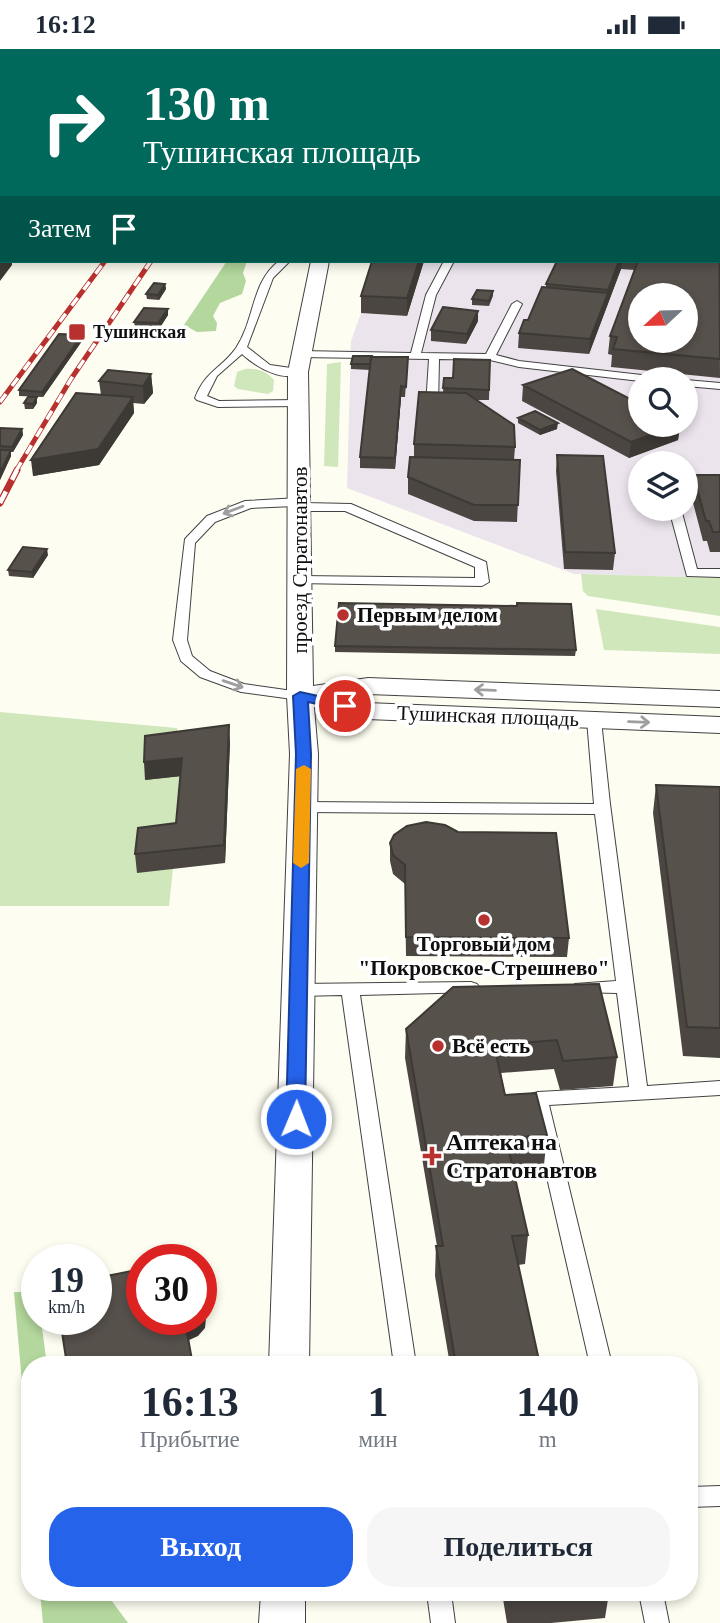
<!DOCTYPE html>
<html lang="ru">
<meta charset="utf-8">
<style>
body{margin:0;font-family:Georgia,serif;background:#f6f6f7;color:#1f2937;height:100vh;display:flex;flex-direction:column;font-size:26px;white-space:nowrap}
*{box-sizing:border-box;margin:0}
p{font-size:23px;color:#747a83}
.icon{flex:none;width:38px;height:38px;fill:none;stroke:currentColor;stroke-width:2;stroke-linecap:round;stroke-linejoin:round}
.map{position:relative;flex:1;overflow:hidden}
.side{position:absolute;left:21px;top:1307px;width:677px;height:245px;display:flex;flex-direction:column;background:#fff;border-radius:28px;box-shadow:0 4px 10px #0003}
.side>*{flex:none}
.top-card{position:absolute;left:0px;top:0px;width:721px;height:214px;box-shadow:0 4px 10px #0003;background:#00695c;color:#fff;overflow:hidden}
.needle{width:46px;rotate:248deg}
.buttons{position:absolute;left:628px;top:234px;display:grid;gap:14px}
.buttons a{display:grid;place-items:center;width:70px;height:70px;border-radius:50%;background:#fff;box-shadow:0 4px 10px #0003;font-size:35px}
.speed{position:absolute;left:21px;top:1195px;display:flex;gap:14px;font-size:35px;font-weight:700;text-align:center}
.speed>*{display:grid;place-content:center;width:91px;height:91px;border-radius:50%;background:#fff;box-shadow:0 4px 10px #0003;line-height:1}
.speed small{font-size:18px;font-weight:400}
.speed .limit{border:10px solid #d22;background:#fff;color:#111}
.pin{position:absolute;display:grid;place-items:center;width:60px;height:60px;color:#fff;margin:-30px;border:4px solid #fff;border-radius:50%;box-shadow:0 2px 7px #0007}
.me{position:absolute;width:77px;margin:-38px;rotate:1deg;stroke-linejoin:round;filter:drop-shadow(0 0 5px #0008)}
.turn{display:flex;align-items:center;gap:24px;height:147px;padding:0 28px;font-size:32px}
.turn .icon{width:91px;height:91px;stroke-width:2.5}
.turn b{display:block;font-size:49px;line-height:60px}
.then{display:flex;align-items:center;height:66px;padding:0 28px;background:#0003;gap:14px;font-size:26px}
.eta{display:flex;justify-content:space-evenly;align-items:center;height:119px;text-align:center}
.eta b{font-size:42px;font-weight:800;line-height:49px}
.cta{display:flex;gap:14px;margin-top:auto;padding:14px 28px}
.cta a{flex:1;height:80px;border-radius:28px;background:#2563eb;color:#fff;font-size:28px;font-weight:800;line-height:80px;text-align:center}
.cta a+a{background:#f6f6f7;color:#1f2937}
.status{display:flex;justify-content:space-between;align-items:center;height:49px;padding:0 35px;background:#fff;direction:ltr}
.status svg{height:19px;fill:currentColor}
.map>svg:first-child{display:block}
.industrial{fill:#ece4ed;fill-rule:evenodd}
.green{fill:#d0e7bc}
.forest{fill:#b3d79c}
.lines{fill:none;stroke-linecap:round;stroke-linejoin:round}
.service-casing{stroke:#424242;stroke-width:2}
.minor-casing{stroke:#424242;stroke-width:2}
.service{fill:#fff;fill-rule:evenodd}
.minor{fill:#fff;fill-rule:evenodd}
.rail-far2-casing{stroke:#b8312e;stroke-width:4.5}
.rail-far1-casing{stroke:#b8312e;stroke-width:5}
.rail-casing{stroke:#b8312e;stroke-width:7}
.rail-far2{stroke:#fff;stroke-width:2.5;stroke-dasharray:9;stroke-linecap:butt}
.rail-far1{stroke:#fff;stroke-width:3.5;stroke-dasharray:10;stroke-linecap:butt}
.rail{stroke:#fff;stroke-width:4.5;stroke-dasharray:13;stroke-linecap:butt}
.wall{fill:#4b4641}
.shaded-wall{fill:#3d3935}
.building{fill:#57514c;stroke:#3d3935;stroke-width:2;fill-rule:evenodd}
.oneway{stroke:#9f9f9f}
.route{fill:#2563eb;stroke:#184099;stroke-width:2}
.slow{fill:#f59e0b}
.poi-dot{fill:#b8312e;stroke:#fff;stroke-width:2.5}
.labels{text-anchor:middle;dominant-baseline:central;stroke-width:7;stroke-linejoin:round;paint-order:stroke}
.far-poi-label{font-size:18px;font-weight:bold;fill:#0f0f0f;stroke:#fff;text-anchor:start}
.street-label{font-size:21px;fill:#0f0f0f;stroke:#fff}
.poi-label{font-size:21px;font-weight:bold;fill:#0f0f0f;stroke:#fff;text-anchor:start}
.near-poi-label{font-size:24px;font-weight:bold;fill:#0f0f0f;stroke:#fff;text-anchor:start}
</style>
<div class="status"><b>16:12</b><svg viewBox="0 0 49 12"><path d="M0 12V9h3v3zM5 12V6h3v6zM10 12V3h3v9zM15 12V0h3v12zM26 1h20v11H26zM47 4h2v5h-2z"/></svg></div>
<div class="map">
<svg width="720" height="1574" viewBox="0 0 720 1574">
<rect width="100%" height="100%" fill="#fefdf1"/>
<path class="industrial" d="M720 123V529L574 525 347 439 351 292 361 264 407 267 424 212H719ZM640 247H686V292H640ZM640 331H686V376H640ZM640 415H686V460H640Z"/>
<path class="green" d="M341 313 338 418 324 417 327 315Z
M245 320C257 319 266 322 274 331L273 342 268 345 238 340 234 337 237 323Z
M581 525 720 529V567L588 547 583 542Z
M596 560 720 578V605L604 601Z
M0 663 177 679 180 699 146 731 183 727 169 857H0Z"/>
<path class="forest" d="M227 212H247L243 224 246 232 242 245 220 254 213 267 217 274 216 282 197 283 184 276Z
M14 1243H37V1270L41 1271 47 1316H30V1425Z
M40 1544H106L128 1574H43Z"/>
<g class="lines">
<g class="service-casing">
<path id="service" d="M125 0H133V2H125Z
M413 0H421L411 2Z
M449 0H457L448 2Z
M532 0H540L531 2Z
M579 0H622L625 2H581Z
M719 4H720V8H719Z
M720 46V53H719V46Z
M719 70H720V74H719Z
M0 97H2V103H0Z
M279 212H290L273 229 247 298 270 316 298 320 303 323C285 335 256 318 242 305L217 327 207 347 219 352 299 351 305 354 299 357 218 358 197 351 195 349C206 321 221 320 236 299 255 271 251 233 279 212Z
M444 212H454L436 246 421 304 486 305 512 255 517 252 522 255 496 306 519 312 659 328 664 331 640 332 519 318 490 311 439 310 438 357 432 360 426 357 429 310 300 308 295 305 300 302 411 304 426 246Z
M686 331 720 334V340L686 337Z
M686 431H720V439H686Z
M300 449 304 450 305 454 351 455 486 513 489 533 482 537 295 534 293 531 300 527 475 529V518L345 462H300L296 461 295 457 251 459 215 473 195 494 187 591 192 607 210 622 244 635 300 643 307 647 300 651 241 643 200 628 181 612 173 591 185 490 207 467 245 452Z
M669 460H681L697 520H720V528L687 527Z
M594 667 601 671 610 755 647 1037 720 1032V1046L549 1056 612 1316H590L529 1050 531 1045 538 1043 629 1038 617 944 575 943 572 939 575 935 616 932 595 765 303 763 295 758 303 753 594 755 587 671Z
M471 933 477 935 480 939 477 943 360 946 416 1316H394L342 946 298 947 292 945 289 941 292 937 298 935Z
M720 1437V1457L690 1458V1438Z
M427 1544H451L455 1574H431Z
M639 1544H663L669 1574H645Z"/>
</g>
<g class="minor-casing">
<path id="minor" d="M311 212H329L308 323 313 637 368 629 720 642V658L368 645 343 649 367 654 720 668V684L367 670 314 658 318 705 309 1316H269L290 705 287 647 288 323Z
M261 1544H305V1574H259Z"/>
</g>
<use href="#service" class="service"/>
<use href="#minor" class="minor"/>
<g class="rail-far2-casing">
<path id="rail-far2" d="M301 2 303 0
M324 2 326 0"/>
</g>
<g class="rail-far1-casing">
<path id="rail-far1" d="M0 353 105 212
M16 422 71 330 151 212"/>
</g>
<g class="rail-casing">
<path id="rail" d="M0 454 17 421"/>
</g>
<use href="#rail-far2" class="rail-far2"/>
<use href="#rail-far1" class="rail-far1"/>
<use href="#rail" class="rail"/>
</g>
<path class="wall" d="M719 115 720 329 611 318 612 306 608 305 610 287 635 221 621 220 589 305 518 299 519 284 528 271 546 238V235L557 212H719Z
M424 212 407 267 361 264V247Z
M165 235 166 240 159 251 147 250 146 245Z
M493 242V247L489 257 472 256V250Z
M168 260V266L159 280 135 278 134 273Z
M478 272 466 295 431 292V281Z
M82 286V292L43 348 19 347V341Z
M408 308 405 348H401L395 420 360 419V408L370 321 351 320V315Z
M490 311 489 351H476L515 398 514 411H520L517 473 474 472 408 445V428L414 408V395L443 344 444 329H453Z
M151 325 153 344 144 355 133 354 134 364 99 416 33 427 101 346 99 332Z
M523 336 640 376H680L678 391 629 409 522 352Z
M37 348V354L33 360H25L24 354Z
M518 369 557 380 540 386 518 374Z
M0 379 22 380 23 386 13 403H11V407L0 431Z
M557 406 615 504 613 521 564 520 556 422Z
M693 426H720V503H710L707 492H703L691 446Z
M48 506 33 529 9 527 8 521Z
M517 557 576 601 575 607 335 603V597Z
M230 693 225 814 137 824 135 805 176 774 180 727 145 731Z
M656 736 720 738V1009L683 1007 653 764Z
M390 794 569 889 567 908 406 907 405 835 393 825 390 812Z
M453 938 617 1008 613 1037 560 1041 554 1020 501 1024 505 1046 547 1086 544 1116 513 1118 528 1186 525 1215 518 1216 540 1316H450L435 1227 436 1197H437L405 1009 406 980Z
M502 1544H609L605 1569 551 1574H507Z"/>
<path class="shaded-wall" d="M0 61H2V83H0Z
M2 171V203L0 204V172Z
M2 206V212H12V216L0 232V208Z
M419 212H424L407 267V249Z
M619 212H622L621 220 589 305 590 290Z
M165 235 166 240 159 251 158 246Z
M168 260V266L159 280 158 274Z
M478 262V272L466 295 467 285Z
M82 286V292L43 348 42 343Z
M151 325 153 344 144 355 143 337Z
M401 337V348L395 420V409Z
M37 348V354L33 360V355Z
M133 348 134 364 99 416 33 427 31 411Z
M558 374 557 380 540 386V381Z
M677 376H680L678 391 629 409 631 393Z
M22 380 23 386 13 403 12 398Z
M11 401V407L0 431V424Z
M47 500 48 506 33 529 32 523Z
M229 676 230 693 225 814 224 796Z
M182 709 183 727 145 731 144 713Z
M205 1255 206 1269 205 1279 198 1287 187 1292 186 1278 201 1270Z
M192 1311 193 1316H167Z"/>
<path class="building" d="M0 0H110L112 2H2V61H0Z
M538 0H553L576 2H536Z
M2 127V171L0 172V128Z
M719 145 720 310 613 300 617 288 610 287 638 212H719ZM640 247H686V292H640Z
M0 194H2V206L0 208Z
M372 212H419L407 249 361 247Z
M557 212H619L608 241 546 235Z
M154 234 165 235 158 246 146 245Z
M542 238 608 244 590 290 519 284 524 271H528Z
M477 241 493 242 489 252 472 250Z
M443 258 478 262 467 285 431 281Z
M144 259 168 260 158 274 134 273Z
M59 285 82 286 42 343 19 341Z
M353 307H372L370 315H351Z
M371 308H408L406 338 401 337 395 409 360 408Z
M454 310 490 311 489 341 443 339 444 329H453Z
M572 320 640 355V376H677L631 393 523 336Z
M108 321 151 325 143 337 99 332Z
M419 343 466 344 514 376 515 398 414 395Z
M76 344 133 348 98 400 31 411Z
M28 348H37L33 355 24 354Z
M535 362 558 374 540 381 518 369Z
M0 379 22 380 12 398 0 397Z
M0 401H11L0 424Z
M557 406 603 407 615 504 565 503Z
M410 408 520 411 518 456H474L408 428Z
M693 426H720V483H713L709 472H706Z
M23 498 47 500 32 523 8 521Z
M339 554 517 557V554L571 555 576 601 335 597Z
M229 676 224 796 135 805 138 779 176 774 182 709 144 713 145 687Z
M656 736 720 738V979L687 978Z
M426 773 445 776 458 783 556 784 569 889 406 888 405 816 393 806 390 794 394 786 407 777Z
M599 935 617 1008 563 1012 557 991 494 996 505 1046 536 1044 547 1086 506 1089 528 1186 512 1187 540 1316H456L436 1197H443L406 980 453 938Z
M142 1220V1270H199L197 1273 186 1278 192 1311 167 1316H67L60 1270H96V1229Z
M201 1248 205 1255 204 1265 201 1268Z
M509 1544H569L510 1549Z"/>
<defs><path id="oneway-shaft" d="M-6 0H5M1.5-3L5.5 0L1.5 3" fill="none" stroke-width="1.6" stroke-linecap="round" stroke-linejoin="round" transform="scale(1.75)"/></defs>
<g class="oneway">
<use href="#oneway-shaft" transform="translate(233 461) rotate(159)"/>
<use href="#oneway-shaft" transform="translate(233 635) rotate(19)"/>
<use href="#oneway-shaft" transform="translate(485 641) rotate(-178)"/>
<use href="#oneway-shaft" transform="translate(639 673) rotate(2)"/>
</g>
<path class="route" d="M300 643 350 654 352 657 345 661 308 653 311 705 305 1070 303 1075H289L286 1070 296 705 293 647Z"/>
<path class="slow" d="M304 716 311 720 309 814 301 819 293 814 296 720Z"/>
<g class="poi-dot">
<rect x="68" y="274" width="18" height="18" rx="3.5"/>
<circle cx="343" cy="566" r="7"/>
<circle cx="484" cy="871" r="7"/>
<circle cx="438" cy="997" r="7"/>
<path d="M428.5 1096.5h7v7h7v7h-7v7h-7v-7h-7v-7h7z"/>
</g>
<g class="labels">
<g class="far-poi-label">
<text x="93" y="283">Тушинская</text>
</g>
<g class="street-label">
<text transform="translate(300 511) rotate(-90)">проезд Стратонавтов</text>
<text transform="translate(488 667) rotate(2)">Тушинская площадь</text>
</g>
<g class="poi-label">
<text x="357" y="566">Первым делом</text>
<text x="484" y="895" text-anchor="middle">Торговый дом<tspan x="484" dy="24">"Покровское-Стрешнево"</tspan></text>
<text x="452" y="997">Всё есть</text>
</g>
<g class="near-poi-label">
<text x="446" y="1093">Аптека на<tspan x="446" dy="28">Стратонавтов</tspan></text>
</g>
</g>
</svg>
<div class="buttons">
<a><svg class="needle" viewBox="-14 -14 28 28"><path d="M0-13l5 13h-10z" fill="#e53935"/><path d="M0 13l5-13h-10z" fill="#747a83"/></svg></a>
<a><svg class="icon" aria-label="search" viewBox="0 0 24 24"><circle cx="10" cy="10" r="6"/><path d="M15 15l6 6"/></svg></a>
<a><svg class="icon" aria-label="layers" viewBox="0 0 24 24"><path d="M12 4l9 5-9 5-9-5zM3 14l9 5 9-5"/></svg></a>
</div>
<div class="speed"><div>19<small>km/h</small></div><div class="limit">30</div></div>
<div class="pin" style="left:345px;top:657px;background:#d93025"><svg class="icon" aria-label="arrive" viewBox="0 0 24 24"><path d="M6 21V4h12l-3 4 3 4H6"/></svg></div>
<svg class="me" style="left:296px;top:1070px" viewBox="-20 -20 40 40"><circle r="17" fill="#2563eb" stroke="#fff" stroke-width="3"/><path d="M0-11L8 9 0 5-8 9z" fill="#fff"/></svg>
<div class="top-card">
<div class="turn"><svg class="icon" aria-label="right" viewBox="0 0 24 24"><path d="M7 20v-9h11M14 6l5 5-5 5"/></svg><div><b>130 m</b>Тушинская площадь</div></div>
<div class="then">Затем<svg class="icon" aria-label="arrive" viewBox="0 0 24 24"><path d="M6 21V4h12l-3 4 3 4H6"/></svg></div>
</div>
<section class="side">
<div class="eta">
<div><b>16:13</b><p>Прибытие</p></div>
<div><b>1</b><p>мин</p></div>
<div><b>140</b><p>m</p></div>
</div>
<div class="cta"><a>Выход</a><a>Поделиться</a></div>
</section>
</div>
